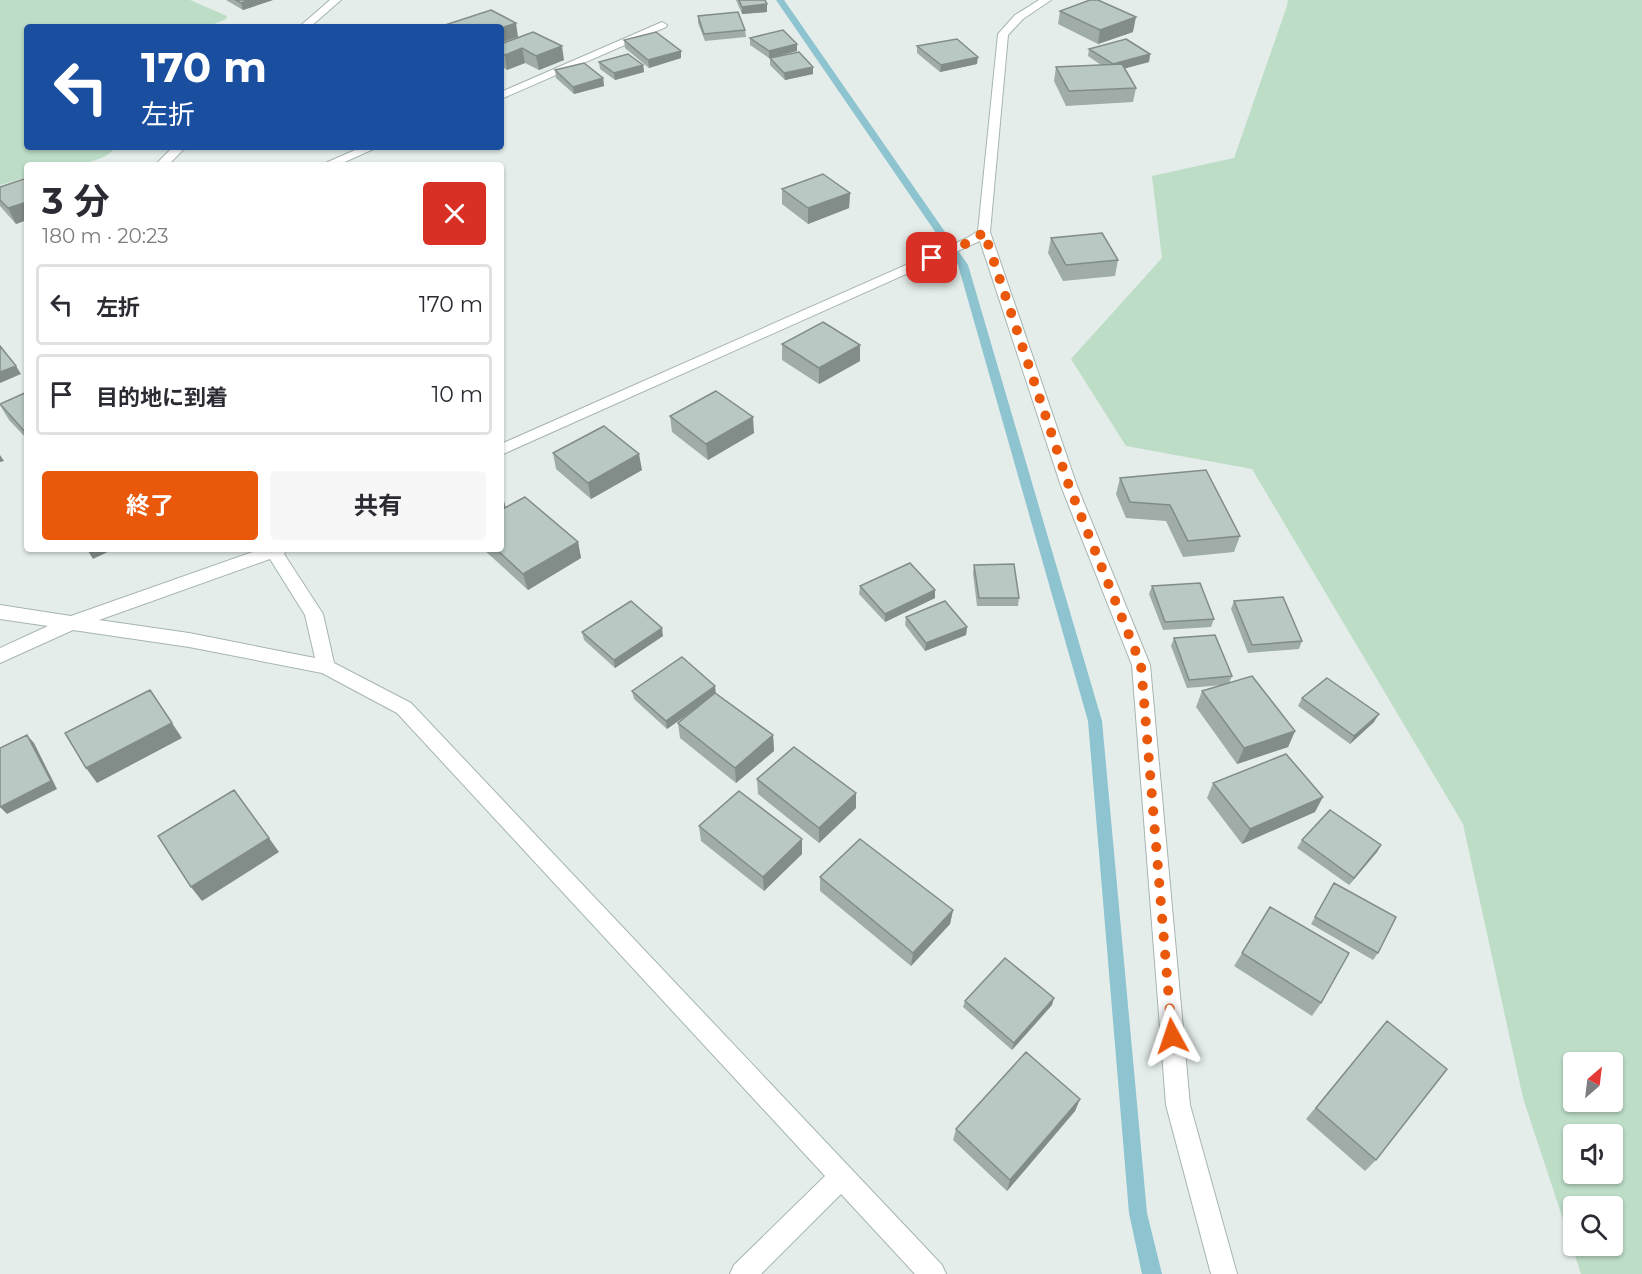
<!DOCTYPE html>
<html lang="ja">
<meta charset="utf-8">
<style>
body{margin:0;font-family:Montserrat,"Noto Sans JP",sans-serif;background:#f7f7f7;color:#2b2b33;height:100vh;display:flex;flex-direction:column;font-size:22px;white-space:nowrap}
*{box-sizing:border-box;margin:0}
p{font-size:20px;color:#7c7c81}
.icon{flex:none;width:33px;height:33px;fill:none;stroke:currentColor;stroke-width:2;stroke-linecap:round;stroke-linejoin:round}
.map{position:relative;flex:1;overflow:hidden}
.panel{position:absolute;left:24px;top:162px;width:480px;height:390px;display:flex;flex-direction:column;background:#fff;border-radius:6px;box-shadow:0 2px 4px #0004}
.panel>*{flex:none}
.banner{position:absolute;left:24px;top:24px;width:480px;height:126px;border-radius:6px;box-shadow:0 2px 4px #0004;background:#1a4fa0;color:#fff;overflow:hidden}
.needle{width:39px;rotate:28deg}
.buttons{position:absolute;left:1563px;top:1052px;display:grid;gap:12px}
.buttons a{display:grid;place-items:center;width:60px;height:60px;border-radius:6px;background:#fff;box-shadow:0 2px 4px #0004;font-size:30px}
.pin{position:absolute;display:grid;place-items:center;width:51px;height:51px;color:#fff;margin:-26px;border-radius:12px;box-shadow:0 3px 9px #0006}
.me{position:absolute;width:66px;margin:-33px;rotate:355deg;stroke-linejoin:round;filter:drop-shadow(0 0 4px #0008)}
.turn{display:flex;align-items:center;gap:21px;height:126px;padding:0 18px;font-size:27px}
.turn .icon{width:78px;height:78px;stroke-width:2.5}
.turn b{display:block;font-size:42px;line-height:51px}
.round{display:grid;place-items:center;flex:none;width:63px;height:63px;border-radius:6px;background:#f7f7f7}
.headline{display:flex;align-items:center;justify-content:space-between;height:102px;padding:0 18px}
h1{font-size:36px;font-weight:700;line-height:45px}
.action{display:flex;gap:12px;margin-top:auto;padding:12px 18px}
.action a{flex:1;height:69px;border-radius:6px;background:#ea580c;color:#fff;font-size:24px;font-weight:700;line-height:69px;text-align:center}
.action a+a{background:#f7f7f7;color:#2b2b33}
ul{padding:0;list-style:none}
li{display:flex;align-items:center;gap:18px;height:81px;margin:0 12px 9px;padding:0 6px;border:3px solid #e1e1e2;border-radius:6px}
li div{flex:1}
li b{display:block;font-size:22px}
li em{font-style:normal}
.map>svg:first-child{display:block}
.green{fill:#bdddc7;fill-rule:evenodd}
.lines{fill:none;stroke-linecap:round;stroke-linejoin:round}
.stream{fill:#8dc4d0;fill-rule:evenodd}
.minor-casing{stroke:#a6b5b0;stroke-width:2}
.minor{fill:#fff;fill-rule:evenodd}
.wall{fill:#9faca7}
.shaded-wall{fill:#828c88}
.building{fill:#b9c8c2;stroke:#828c88;stroke-width:1.5}
.route{stroke:#ea580c;stroke-width:10;stroke-dasharray:0 18}
</style>
<div class="map">
<svg width="1642" height="1274" viewBox="0 0 1642 1274">
<rect width="100%" height="100%" fill="#e4ede9"/>
<path class="green" d="M0 0H190L227 16 226 19 207 27H27V147H116C99 169 53 165 27 165V177L0 185Z
M1288 0H1642V1274H1581L1523 1098 1463 824 1252 469 1126 446 1071 359 1162 258 1152 176 1234 158 1287 6ZM1574 1062H1612V1101H1574ZM1574 1134H1612V1173H1574ZM1574 1206H1612V1245H1574Z"/>
<g class="lines">
<path class="stream" d="M776 0H784L968 265 1102 721 1147 1213 1162 1274H1142L1129 1213 1088 721 958 265Z"/>
<g class="minor-casing">
<path id="minor" d="M330 0H341L310 27H299Z
M1039 0H1051L1023 19 1008 35 990 232 1077 486 1150 665 1190 1105 1237 1274H1211L1166 1105 1132 665 1061 486 980 241 501 455V444L967 238 978 231 998 34 1015 15Z
M662 22 667 25 666 27 501 99V92Z
M173 147H186L168 165H155Z
M362 147H378L338 165H321Z
M261 549H287L284 554 323 614 334 663 411 703 942 1265 946 1274H915L841 1194 761 1274H730L734 1265 825 1176 397 713 322 673 189 647 73 630 0 663V648L48 626 0 619V605L71 616ZM270 559 305 615 315 658 189 633 99 620Z"/>
</g>
<use href="#minor" class="minor"/>
</g>
<path class="wall" d="M226 0H273L243 10Z
M736 0H765L767 4V12L742 14Z
M1060 11 1133 32 1098 44 1058 24Z
M698 16 745 30 746 37 705 41 698 23Z
M533 32 564 60 539 70 525 63 507 70 501 66V44Z
M750 38 797 44V51L775 57 813 67V74L785 80 770 65V58H769L750 45Z
M624 40 681 58 649 68 625 48Z
M917 46 977 64 940 72 917 53Z
M1089 49 1150 54 1149 62 1125 68 1136 88 1133 102 1066 106 1054 81 1056 67 1101 65 1088 56Z
M599 62 643 65 644 72 615 80 600 69Z
M555 70 603 78 604 86 574 94 556 78Z
M27 178V220L16 224 0 206V187Z
M782 189 850 193 849 208 808 224 782 204Z
M1051 238 1118 260 1115 276 1063 281 1048 253Z
M782 344 860 345V361L819 384 782 360Z
M27 392V439L9 420 0 405Z
M670 416 754 433 708 460 672 432Z
M553 453 642 470 591 499 556 469Z
M1120 478 1240 536 1234 552 1183 557 1166 521 1126 518 1116 494Z
M502 493 506 508 578 542 581 558 528 590 483 549H501Z
M974 565 1019 598 1018 606H977L973 573Z
M860 586 935 598 885 622 859 594Z
M1152 586 1214 619 1211 627 1163 630 1149 594Z
M1234 601 1302 641 1299 649 1248 653 1231 609Z
M906 617 967 627 966 635 925 651 905 625Z
M582 632 663 636 615 668 584 640Z
M1174 638 1232 676 1229 683 1295 731 1288 747 1237 764 1196 707 1202 691 1223 685 1187 688 1171 646Z
M632 691 716 693 773 735 774 751 736 783 680 738 678 723 694 710 667 729 634 699Z
M1302 698 1374 722 1350 744 1298 706Z
M757 779 856 793V808L819 843 758 794Z
M1213 783 1315 812 1242 844 1207 798Z
M699 826 802 854 764 891 701 841Z
M1302 840 1381 845 1377 852 1349 885 1297 848Z
M820 877 953 910 950 924 911 966 820 891Z
M1334 883 1378 953 1373 960 1311 924Z
M1242 953 1321 1003 1312 1016 1234 966Z
M965 1001 1052 1005 1012 1050 963 1007Z
M1387 1021 1376 1160 1365 1171 1306 1119Z
M1080 1099 1075 1111 1007 1191 953 1140 956 1129Z"/>
<path class="shaded-wall" d="M249 0H273L243 10 241 3Z
M767 4V12L742 14V7Z
M1136 17 1133 32 1098 44 1100 30Z
M516 23 518 37 501 43V28Z
M797 44V51L769 58V51Z
M562 46 564 60 539 70 536 56Z
M522 48 525 63 507 70 505 55Z
M681 51V58L649 68 648 60Z
M1150 54 1149 62 1112 72 1113 64Z
M978 57 977 64 940 72 941 65Z
M643 65 644 72 615 80 614 73Z
M813 67V74L785 80 784 73Z
M603 78 604 86 574 94 573 87Z
M850 193 849 208 808 224V208Z
M27 202V220L16 224 8 208Z
M860 345V361L819 384V368Z
M16 366 21 374 0 383V372Z
M753 417 754 433 708 460 706 444Z
M639 454 642 470 591 499 588 483Z
M0 455 4 461 0 462Z
M501 493 506 509 501 511Z
M578 542 581 558 528 590 523 574Z
M92 549H114L93 559 88 551Z
M935 590V598L885 622V614Z
M967 627 966 635 925 651 926 643Z
M662 628 663 636 615 668 614 660Z
M715 686 716 694 667 729 666 721Z
M150 690 182 738 97 783 86 768Z
M1379 714 1374 722 1350 744 1354 736Z
M1295 731 1288 747 1237 764 1244 748Z
M27 735 34 743 57 789 7 814 0 807Z
M773 735 774 751 736 783 735 768Z
M856 793V808L819 843V828Z
M1323 797 1315 812 1242 844 1250 829Z
M269 838 279 852 202 901 191 887Z
M802 839V854L764 891 763 877Z
M1381 845 1377 852 1349 885 1354 878Z
M953 910 950 924 911 966 913 953Z
M1054 998 1052 1005 1012 1050 1014 1043Z
M1080 1099 1075 1111 1007 1191 1010 1180Z"/>
<path class="building" d="M236 0H249L241 3Z
M739 0H765L767 4 742 7Z
M1090 0H1098L1136 17 1100 30 1060 11Z
M491 10 516 23 501 28V27H448L445 25Z
M738 12 745 30 704 34 698 16Z
M783 30 797 44 769 51 750 38Z
M533 32 562 46 536 56 522 48 505 55 501 53V44Z
M656 32 681 51 648 60 624 40Z
M957 39 978 57 941 65 917 46Z
M1126 39 1150 54 1113 64 1089 49Z
M799 52 813 67 784 73 770 58Z
M628 54 643 65 614 73 599 62Z
M584 63 603 78 573 87 555 70Z
M1122 64 1136 88 1069 91 1056 67Z
M823 174 850 193 808 208 782 189Z
M27 178V202L8 208 0 200V187Z
M1102 233 1118 260 1066 265 1051 238Z
M823 322 860 345 819 368 782 344Z
M0 346 16 366 0 372Z
M716 391 753 417 706 444 670 416Z
M27 392V434L0 404Z
M604 426 639 454 588 483 553 453Z
M1206 470 1240 536 1188 541 1170 505 1130 502 1120 478Z
M525 497 578 542 523 574 496 549H501V510Z
M910 563 935 590 885 614 860 586Z
M1014 564 1019 598H979L974 565Z
M1200 583 1214 619 1165 622 1152 586Z
M1283 597 1302 641 1252 645 1234 601Z
M631 601 662 628 614 660 582 632Z
M945 601 967 627 926 643 906 617Z
M1215 635 1232 676 1189 680 1174 638Z
M682 657 715 686 666 721 632 691Z
M1252 676 1295 731 1244 748 1202 691Z
M1327 678 1379 714 1354 736 1302 698Z
M150 690 172 723 86 768 65 733Z
M715 693 773 735 735 768 678 723Z
M27 735 51 781 0 807V748Z
M794 747 856 793 819 828 757 779Z
M1286 754 1323 797 1250 829 1213 783Z
M234 790 269 838 191 887 158 836Z
M739 791 802 839 763 877 699 826Z
M1330 810 1381 845 1354 878 1302 840Z
M860 839 953 910 913 953 820 877Z
M1334 883 1396 917 1378 953 1315 917Z
M1270 907 1349 953 1321 1003 1242 953Z
M1005 958 1054 998 1014 1043 965 1001Z
M1387 1021 1447 1069 1376 1160 1316 1108Z
M1026 1052 1080 1099 1010 1180 956 1129Z"/>
<g class="lines">
<path class="route" d="M932 258 972 241 984 232 1069 486 1141 665 1172 1036"/>
</g>
</svg>
<div class="buttons">
<a><svg class="needle" viewBox="-14 -14 28 28"><path d="M0-13l5 13h-10z" fill="#e53935"/><path d="M0 13l5-13h-10z" fill="#7c7c81"/></svg></a>
<a><svg class="icon" aria-label="sound" viewBox="0 0 24 24"><path d="M4 9h4l5-4v14l-5-4H4zM17 9q2 3 0 6"/></svg></a>
<a><svg class="icon" aria-label="search" viewBox="0 0 24 24"><circle cx="10" cy="10" r="6"/><path d="M15 15l6 6"/></svg></a>
</div>
<div class="pin" style="left:932px;top:258px;background:#d93025"><svg class="icon" aria-label="arrive" viewBox="0 0 24 24"><path d="M6 21V4h12l-3 4 3 4H6"/></svg></div>
<svg class="me" style="left:1172px;top:1036px" viewBox="-20 -20 40 40"><path d="M0-17L14 15 0 8-14 15z" fill="#ea580c" stroke="#fff" stroke-width="4"/></svg>
<div class="banner">
<div class="turn"><svg class="icon" aria-label="left" viewBox="0 0 24 24"><path d="M17 20v-9H6M10 6l-5 5 5 5"/></svg><div><b>170 m</b>左折</div></div>
</div>
<section class="panel">
<div class="headline"><div><h1>3 分</h1><p>180 m · 20:23</p></div><a class="round" style="background:#d93025;color:#fff"><svg class="icon" aria-label="close" viewBox="0 0 24 24"><path d="M6 6l12 12M18 6L6 18"/></svg></a></div>
<ul>
<li><svg class="icon" aria-label="left" viewBox="0 0 24 24"><path d="M17 20v-9H6M10 6l-5 5 5 5"/></svg><div><b>左折</b></div><em>170 m</em></li>
<li><svg class="icon" aria-label="arrive" viewBox="0 0 24 24"><path d="M6 21V4h12l-3 4 3 4H6"/></svg><div><b>目的地に到着</b></div><em>10 m</em></li>
</ul>
<div class="action"><a>終了</a><a>共有</a></div>
</section>
</div>
